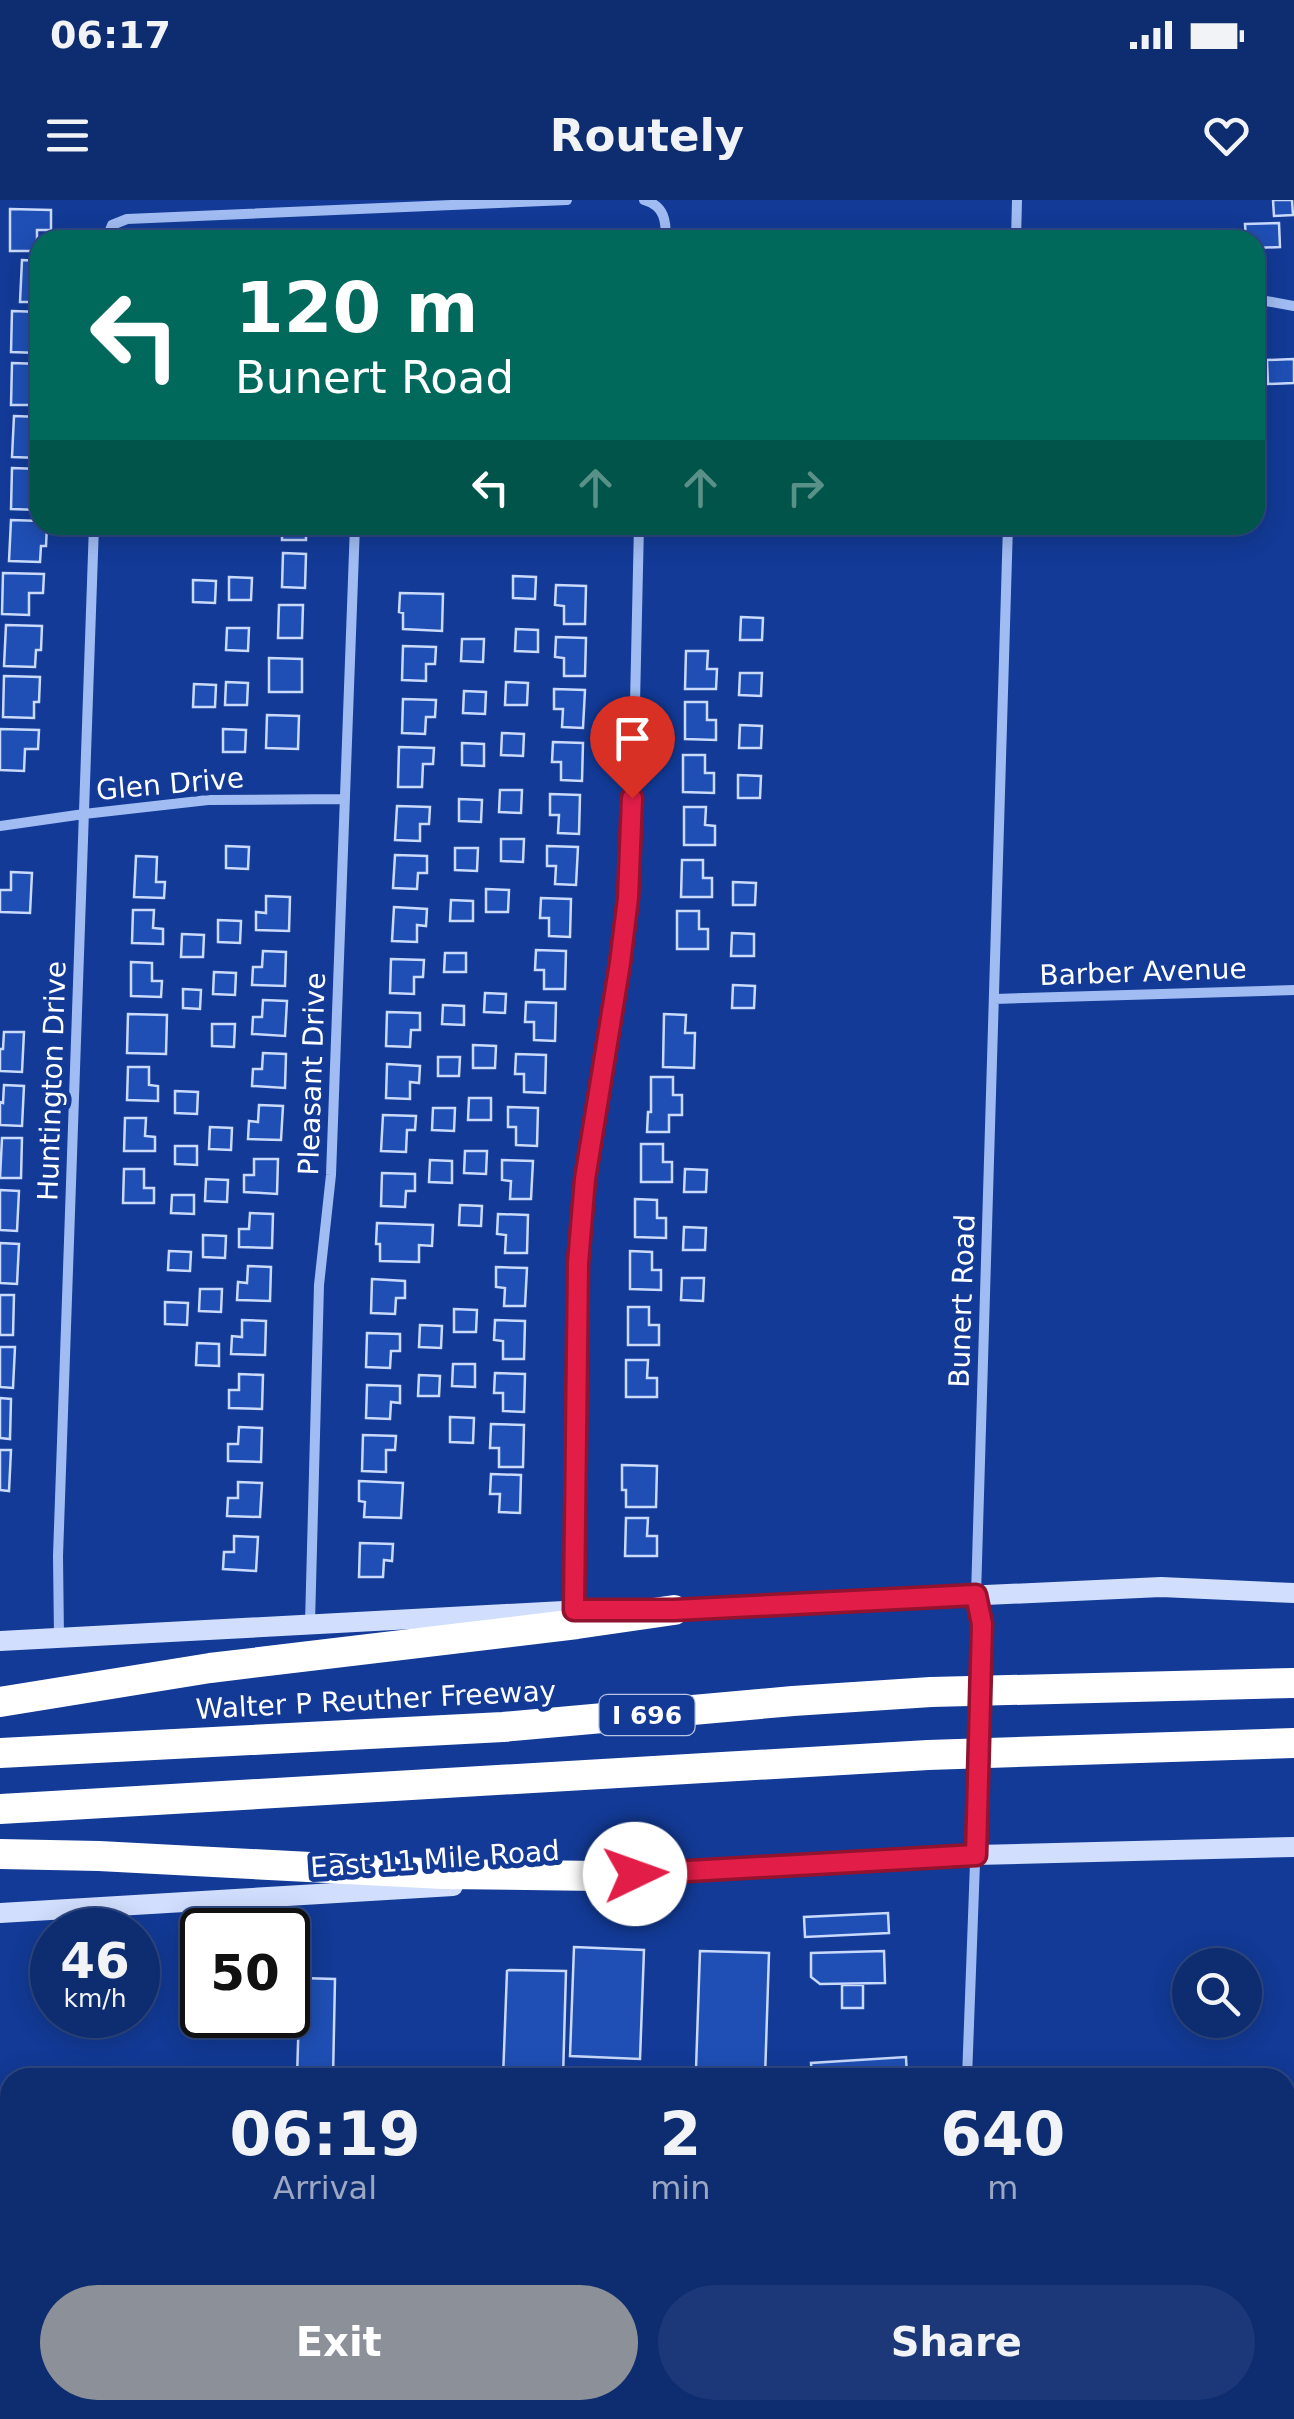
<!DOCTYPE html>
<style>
body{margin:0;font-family:"DejaVu Sans",sans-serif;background:#1c3878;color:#f1f3f6;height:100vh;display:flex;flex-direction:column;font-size:38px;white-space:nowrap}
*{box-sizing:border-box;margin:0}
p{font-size:32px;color:#9ba7c3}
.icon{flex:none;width:55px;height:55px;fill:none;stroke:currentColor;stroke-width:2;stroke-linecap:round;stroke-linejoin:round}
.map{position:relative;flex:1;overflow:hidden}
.drawer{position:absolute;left:0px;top:1868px;width:1295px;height:352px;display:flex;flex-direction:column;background:#0e2c70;border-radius:30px 30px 0 0;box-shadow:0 5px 25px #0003,0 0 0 2px #2e4883}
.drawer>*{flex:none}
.guide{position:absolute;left:30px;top:30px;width:1235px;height:305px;border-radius:30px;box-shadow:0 5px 25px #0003,0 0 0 2px #2e4883;background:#00695c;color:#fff;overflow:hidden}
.buttons{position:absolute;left:1172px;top:1748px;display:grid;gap:20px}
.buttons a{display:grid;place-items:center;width:90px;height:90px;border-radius:50%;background:#0e2c70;box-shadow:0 5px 25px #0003,0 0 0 2px #2e4883;font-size:50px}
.speed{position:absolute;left:30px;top:1708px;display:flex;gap:20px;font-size:50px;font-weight:700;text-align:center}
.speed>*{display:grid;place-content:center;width:130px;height:130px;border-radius:50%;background:#0e2c70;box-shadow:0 5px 25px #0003,0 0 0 2px #2e4883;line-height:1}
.speed small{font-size:25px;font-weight:400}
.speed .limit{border:5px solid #111;border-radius:15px;background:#fff;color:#111}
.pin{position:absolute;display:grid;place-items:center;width:85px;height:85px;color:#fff;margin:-102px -42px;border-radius:50% 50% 50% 0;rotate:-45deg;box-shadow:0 0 10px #0007}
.pin .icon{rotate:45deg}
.me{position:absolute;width:110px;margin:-55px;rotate:87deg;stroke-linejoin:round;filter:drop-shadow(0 0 8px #0008)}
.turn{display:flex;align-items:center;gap:35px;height:210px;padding:0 40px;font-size:45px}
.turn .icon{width:130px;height:130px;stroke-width:2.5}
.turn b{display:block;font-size:70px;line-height:85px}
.lanes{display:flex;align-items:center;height:95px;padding:0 40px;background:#0003;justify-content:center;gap:50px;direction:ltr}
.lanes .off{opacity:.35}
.eta{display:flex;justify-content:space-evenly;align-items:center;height:170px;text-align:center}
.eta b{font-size:60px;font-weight:700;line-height:70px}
.button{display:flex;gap:20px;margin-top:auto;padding:20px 40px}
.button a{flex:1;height:115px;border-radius:60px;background:#8c9099;color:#fff;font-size:40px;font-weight:700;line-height:115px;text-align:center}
.button a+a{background:#1c3878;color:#f1f3f6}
.status{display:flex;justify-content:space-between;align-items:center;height:70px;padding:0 50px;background:#0e2c70;direction:ltr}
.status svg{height:28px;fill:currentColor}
header{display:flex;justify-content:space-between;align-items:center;height:130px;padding:0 40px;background:#0e2c70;font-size:45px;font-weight:700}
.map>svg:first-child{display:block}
.building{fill:#1f4fb5;stroke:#c9dafd;stroke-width:2.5}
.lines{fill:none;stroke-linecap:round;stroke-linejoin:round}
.minor{stroke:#a1bcf3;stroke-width:10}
.secondary{stroke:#d1defd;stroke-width:20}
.motorway{stroke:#fff;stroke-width:30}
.minor-bridge{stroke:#a1bcf3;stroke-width:10}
.route-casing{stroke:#92132f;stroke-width:25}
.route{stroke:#e11d48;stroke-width:18}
.labels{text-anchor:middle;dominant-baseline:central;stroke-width:10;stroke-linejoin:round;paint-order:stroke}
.shield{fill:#123a96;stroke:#b8c4e0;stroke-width:2.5}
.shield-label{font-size:25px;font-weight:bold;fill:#fff}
.street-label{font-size:28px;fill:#fff;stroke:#123a96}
</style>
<div class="status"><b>06:17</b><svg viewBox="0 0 49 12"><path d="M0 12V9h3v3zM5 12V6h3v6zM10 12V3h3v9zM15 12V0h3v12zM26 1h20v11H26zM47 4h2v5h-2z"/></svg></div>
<header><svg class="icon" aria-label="menu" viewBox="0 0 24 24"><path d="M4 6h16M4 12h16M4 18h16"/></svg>Routely<svg class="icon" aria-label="heart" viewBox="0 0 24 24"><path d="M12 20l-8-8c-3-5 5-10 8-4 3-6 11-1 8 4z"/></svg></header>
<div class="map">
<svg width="1294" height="2219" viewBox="0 0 1294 2219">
<rect width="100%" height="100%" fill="#123a96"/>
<path class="building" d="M1273 0H1292L1293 15 1274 16Z
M10 9 51 10V30H37V51H10Z
M1279 23 1280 47 1255 48V40H1246L1245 24Z
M22 60 40 61V102H20Z
M12 111 40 112 38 153 11 152Z
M1294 159V183L1268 184 1267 160Z
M12 163 40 164 38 205H11Z
M14 216 40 217V258L12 257Z
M12 268 40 269V310L11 309Z
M11 320 40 321V325H47L46 346H41L40 362 9 361Z
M282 325H306V340H282Z
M283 353 306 354 305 388 282 387Z
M3 373 44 374 43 393H29V415L2 414Z
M513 376 536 377 535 399 513 398Z
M229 377 252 378 251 400H229Z
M193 380 216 381 215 403 193 402Z
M556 385 586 386 585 424H564V406L555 405Z
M400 393 443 394 442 431 403 429V413L399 412Z
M279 405H303L302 438H278Z
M741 417 763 418 762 440H740Z
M6 425 42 426 41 450H36L35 467 4 466Z
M227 428H249L248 451 226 450Z
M516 429 538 430V452L515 451Z
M556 437 586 438 585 476H564V458L555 457Z
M462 439H484L483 462 461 461Z
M403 446 436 447 435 464H426V481L402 480Z
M686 451H708L707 469H717L716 489H685Z
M269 458 302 459V492H269Z
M740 473H762L761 496 739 495Z
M4 476 40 477 39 502H34V518L3 517Z
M226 482 248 483 247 505H225Z
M506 482 528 483 527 505H505Z
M194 484 216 485 215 507H193Z
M554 489 585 490 583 528 562 527 563 509H554Z
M464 491 486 492 485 514 463 513Z
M403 499 436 500 435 517H426L425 534 402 533Z
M685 502H707V520H716V540L685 539Z
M267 515 299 516 298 549 266 548Z
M740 525 762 526 761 548H739Z
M0 529 39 530 38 549H25L24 571 0 570Z
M223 529 246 530 245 552H223Z
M502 533 524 534 523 556 501 555Z
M553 542 583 543 582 581 561 580V562H552Z
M462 543 484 544V566L462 565Z
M399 547 434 548 433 564H423L422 587H398Z
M683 555H705V573H714V593L683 592Z
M738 575 761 576 760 598H738Z
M500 590H522L521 613 499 612Z
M550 594 580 595 579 634 558 633 559 615H550Z
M459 599 482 600 481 622 459 621Z
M397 606 430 607 429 624H420V641L395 640Z
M684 607H706L705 625 715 626V645H684Z
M501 639H524L523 662 501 661Z
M226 646 249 647 248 669 226 668Z
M547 646 578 647 576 685 555 684 556 666H547Z
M455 648H478L477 671 455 670Z
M395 655 427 656V673H418L417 689 393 688Z
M136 656 157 657 156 682H165L164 698 134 697Z
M682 660H703V678H712V697H681Z
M11 672 32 673 30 713 0 712V690H11Z
M733 682 756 683 755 705H733Z
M486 689 509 690 508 712H486Z
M266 696 290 697 289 731 256 730V712L266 713Z
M541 698 571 699 570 737 549 736V718H540Z
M451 700 473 701V721H450Z
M394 707 427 709 426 726 417 725V742L392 741Z
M133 710H154L153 728 163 729V744L132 743Z
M677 711H699V729H708V749H677Z
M218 720 241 721 240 743 218 742Z
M732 733 754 734V756H731Z
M182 734 204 735 203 757H181Z
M536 750 566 751 565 789H544V770H535Z
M263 751 286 752 285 786 252 785 253 767H262Z
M445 753H466V772H444Z
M391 759 424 760 423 777H414V794L390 793Z
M131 762 152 763V781H162L161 797 131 796Z
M214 772 236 773 235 795 213 794Z
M733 785 755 786 754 808H732Z
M183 789 201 790 200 809 183 808Z
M485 793 506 794 505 813 484 812Z
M263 800 287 801 285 836 252 834 253 817H262Z
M526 802 556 803 555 841 534 840V822H525Z
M443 805 464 806V825L442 824Z
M387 812 420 813V830H411L410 847 386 846Z
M128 814 167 815 166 854 127 853Z
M664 814 686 815 685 833H695L694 868 663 867Z
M212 824H235L234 847 212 846Z
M4 832H24L22 872 0 871V849H3Z
M473 845 496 846 495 868H473Z
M263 853 286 854 285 888 252 886 253 869H262Z
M516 854 546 855 545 893 524 892V874H515Z
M438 857H460L459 876H438Z
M387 864 420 866 419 883 410 882V899L386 898Z
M128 867H149V885L158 886V901L127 900Z
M651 877H673V895H682V915H669V932H647L648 912H651Z
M4 885 24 886 22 926 0 925V902L3 903Z
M175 891 198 892 197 914 175 913Z
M469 898H491V920H468Z
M259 905 283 906 281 940 248 939 249 921 258 922Z
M508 907 538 908 537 946 516 945V927H508Z
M433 908H455L454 931 432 930Z
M383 915 416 916 415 930H407L406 952 381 951Z
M125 918H146L145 936 155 937V951H124Z
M210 927 232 928 231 950 209 949Z
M2 938H22L21 978H0Z
M641 944H663V962H672V982H641Z
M175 946H197V965L175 964Z
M465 951H487L486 974 464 973Z
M254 959H278L277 994 244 992V975H254Z
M430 960 452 961V983L429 982Z
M502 960 533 961 531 999H510L511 981 502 980Z
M124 969H144V988H154V1003H123Z
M685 969 707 970 706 992H684Z
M382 973 415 974V991H406L405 1007 381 1006Z
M206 979 228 980 227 1002 205 1001Z
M0 990 19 991 17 1031 0 1030Z
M172 995H194V1014L171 1013Z
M635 999 657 1000V1018H666V1038L635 1037Z
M460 1005 482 1006 481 1026 459 1025Z
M250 1013 273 1014 272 1048 239 1047V1029H249Z
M498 1014 528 1015 527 1053H505L506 1035 497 1034Z
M377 1023 433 1025 432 1046 419 1045V1062L380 1061V1044H376Z
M684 1027 706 1028 705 1050H683Z
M203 1035 226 1036 225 1058 203 1057Z
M0 1043 19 1044 17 1084 0 1083Z
M169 1051 191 1052 190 1071 168 1070Z
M630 1051 652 1052V1070H661V1090L630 1089Z
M248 1066 271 1067 270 1101 237 1100 238 1082 247 1083Z
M496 1067 527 1068 525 1106H504L505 1088 496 1087Z
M682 1078H704L703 1101 681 1100Z
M372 1079 405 1081V1098H396L395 1114 371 1113Z
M200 1089H222L221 1112 199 1111Z
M0 1095H14L13 1135H0Z
M165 1102 188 1103 187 1125 165 1124Z
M628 1107H649V1125H659V1145H628Z
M454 1109 477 1110 476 1132H454Z
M242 1120 266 1121 265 1155 231 1154 232 1136 242 1137Z
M495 1120 525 1121 524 1159H503V1141L494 1140Z
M420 1125 442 1126 441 1148 419 1147Z
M367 1133 400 1134V1151H391L390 1168 366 1167Z
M197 1143 219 1144V1166L196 1165Z
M0 1147H15L13 1188 0 1187Z
M626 1160H648L647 1178H657V1197H626Z
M453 1164H475V1187L452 1186Z
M495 1173 525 1174 524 1212 503 1211V1193H494Z
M239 1174 263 1175 262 1209 229 1208V1190H239Z
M419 1175 440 1176 439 1196H418Z
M367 1185 400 1186V1203L391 1202 390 1219 366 1218Z
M0 1198 11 1199 10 1239 0 1238Z
M450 1217 474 1218 473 1243 450 1242Z
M491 1224 524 1225 523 1267H499V1248H490Z
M239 1227 262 1228 261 1262 228 1261V1244H238Z
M363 1235 396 1236 395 1250H386V1272L362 1271Z
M0 1250H11L9 1291 0 1290Z
M622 1265 657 1266 656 1307H626V1290H622Z
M491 1274 521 1275 520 1313 499 1312 500 1294H490Z
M359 1281 403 1283 401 1318 364 1317 365 1302 359 1301Z
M238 1282 262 1283 260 1317 227 1316 228 1298H238Z
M626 1318H648L647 1336H657V1356H625Z
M234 1336 258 1337 256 1371 223 1369 224 1352H234Z
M360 1343 393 1344 392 1361 384 1360 383 1377H359Z
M888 1713 889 1733 805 1737 804 1717Z
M574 1747 644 1750 640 1859 570 1856Z
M700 1751 769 1753 765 1878H730V1870L696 1869Z
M884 1751 885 1783 820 1784 811 1777V1753Z
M509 1770 566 1771 563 1878H503L507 1771Z
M300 1778 335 1779 333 1878H297Z
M842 1785H863V1808H842Z
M906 1857 907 1878H812L811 1863Z
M0 2039H10V2050L0 2049Z
M0 2063H10V2074H0Z
M0 2136H10V2210H96L97 2219H0Z
M549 2210H725V2219H406L550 2212Z"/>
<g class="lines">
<path class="minor" d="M644 0C665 6 666 21 666 40
M106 40 112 25 127 19 567 0
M1016 40 1017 0
M1255 99 1294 106
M0 626 84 614 208 600 345 599
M994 799 1294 790
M574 1410 577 1063 585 979 620 763 628 698 632 636 639 325
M310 1423 319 1085 331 975 355 325
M982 1424 976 1395 1008 325
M59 1437 58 1356 94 325
M967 1878 977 1609
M956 2219 957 2210"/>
<path class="secondary" d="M661 1410 1161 1387 1294 1393
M0 1441 582 1410
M587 1677 976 1655 1294 1647
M0 1713 453 1686"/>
<path class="motorway" d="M0 1502 210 1468 577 1424 674 1410
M0 1553 503 1527 793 1501 931 1492 1294 1483
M0 1609 928 1555 1294 1543
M0 1654 99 1656 443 1674 599 1676"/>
<path class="minor-bridge" d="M977 1609 982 1424"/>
</g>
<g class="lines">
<g class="route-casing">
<path id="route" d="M632 598 628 698 620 763 585 979 578 1063 574 1410H674L976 1395 982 1424 976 1655 635 1674"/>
</g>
<use href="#route" class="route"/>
</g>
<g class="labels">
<rect class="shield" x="599.5" y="1495" width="95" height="40" rx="8"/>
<g class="shield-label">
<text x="647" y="1515">I 696</text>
</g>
<g class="street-label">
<text transform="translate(170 584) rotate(-5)">Glen Drive</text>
<text transform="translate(1143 772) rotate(-2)">Barber Avenue</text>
<text transform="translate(312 874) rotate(-88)">Pleasant Drive</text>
<text transform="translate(52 881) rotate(-88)">Huntington Drive</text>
<text transform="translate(962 1101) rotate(-88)">Bunert Road</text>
<text transform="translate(376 1500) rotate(-3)">Walter P Reuther Freeway</text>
<text transform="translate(435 1659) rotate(-4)">East 11 Mile Road</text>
</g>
</g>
</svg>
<div class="buttons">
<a><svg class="icon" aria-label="search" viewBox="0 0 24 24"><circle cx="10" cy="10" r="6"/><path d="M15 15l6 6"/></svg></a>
</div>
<div class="speed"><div>46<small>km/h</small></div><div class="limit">50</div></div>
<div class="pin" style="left:632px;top:598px;background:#d93025"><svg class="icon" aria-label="arrive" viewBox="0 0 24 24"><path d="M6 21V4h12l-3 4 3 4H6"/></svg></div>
<svg class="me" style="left:635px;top:1674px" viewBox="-20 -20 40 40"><circle r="19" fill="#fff"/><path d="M0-13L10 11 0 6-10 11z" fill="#e11d48"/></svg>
<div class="guide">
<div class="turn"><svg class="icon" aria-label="left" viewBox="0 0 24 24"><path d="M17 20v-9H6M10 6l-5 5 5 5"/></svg><div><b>120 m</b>Bunert Road</div></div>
<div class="lanes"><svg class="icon" aria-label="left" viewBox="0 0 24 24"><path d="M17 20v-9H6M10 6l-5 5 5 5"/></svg><svg class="icon off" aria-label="ahead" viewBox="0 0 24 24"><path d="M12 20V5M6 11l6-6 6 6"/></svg><svg class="icon off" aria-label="ahead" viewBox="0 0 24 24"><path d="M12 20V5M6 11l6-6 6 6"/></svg><svg class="icon off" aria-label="right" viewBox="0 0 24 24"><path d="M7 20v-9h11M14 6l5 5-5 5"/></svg></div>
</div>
<section class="drawer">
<div class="eta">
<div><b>06:19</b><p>Arrival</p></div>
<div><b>2</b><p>min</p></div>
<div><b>640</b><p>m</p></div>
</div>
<div class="button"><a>Exit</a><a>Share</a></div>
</section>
</div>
